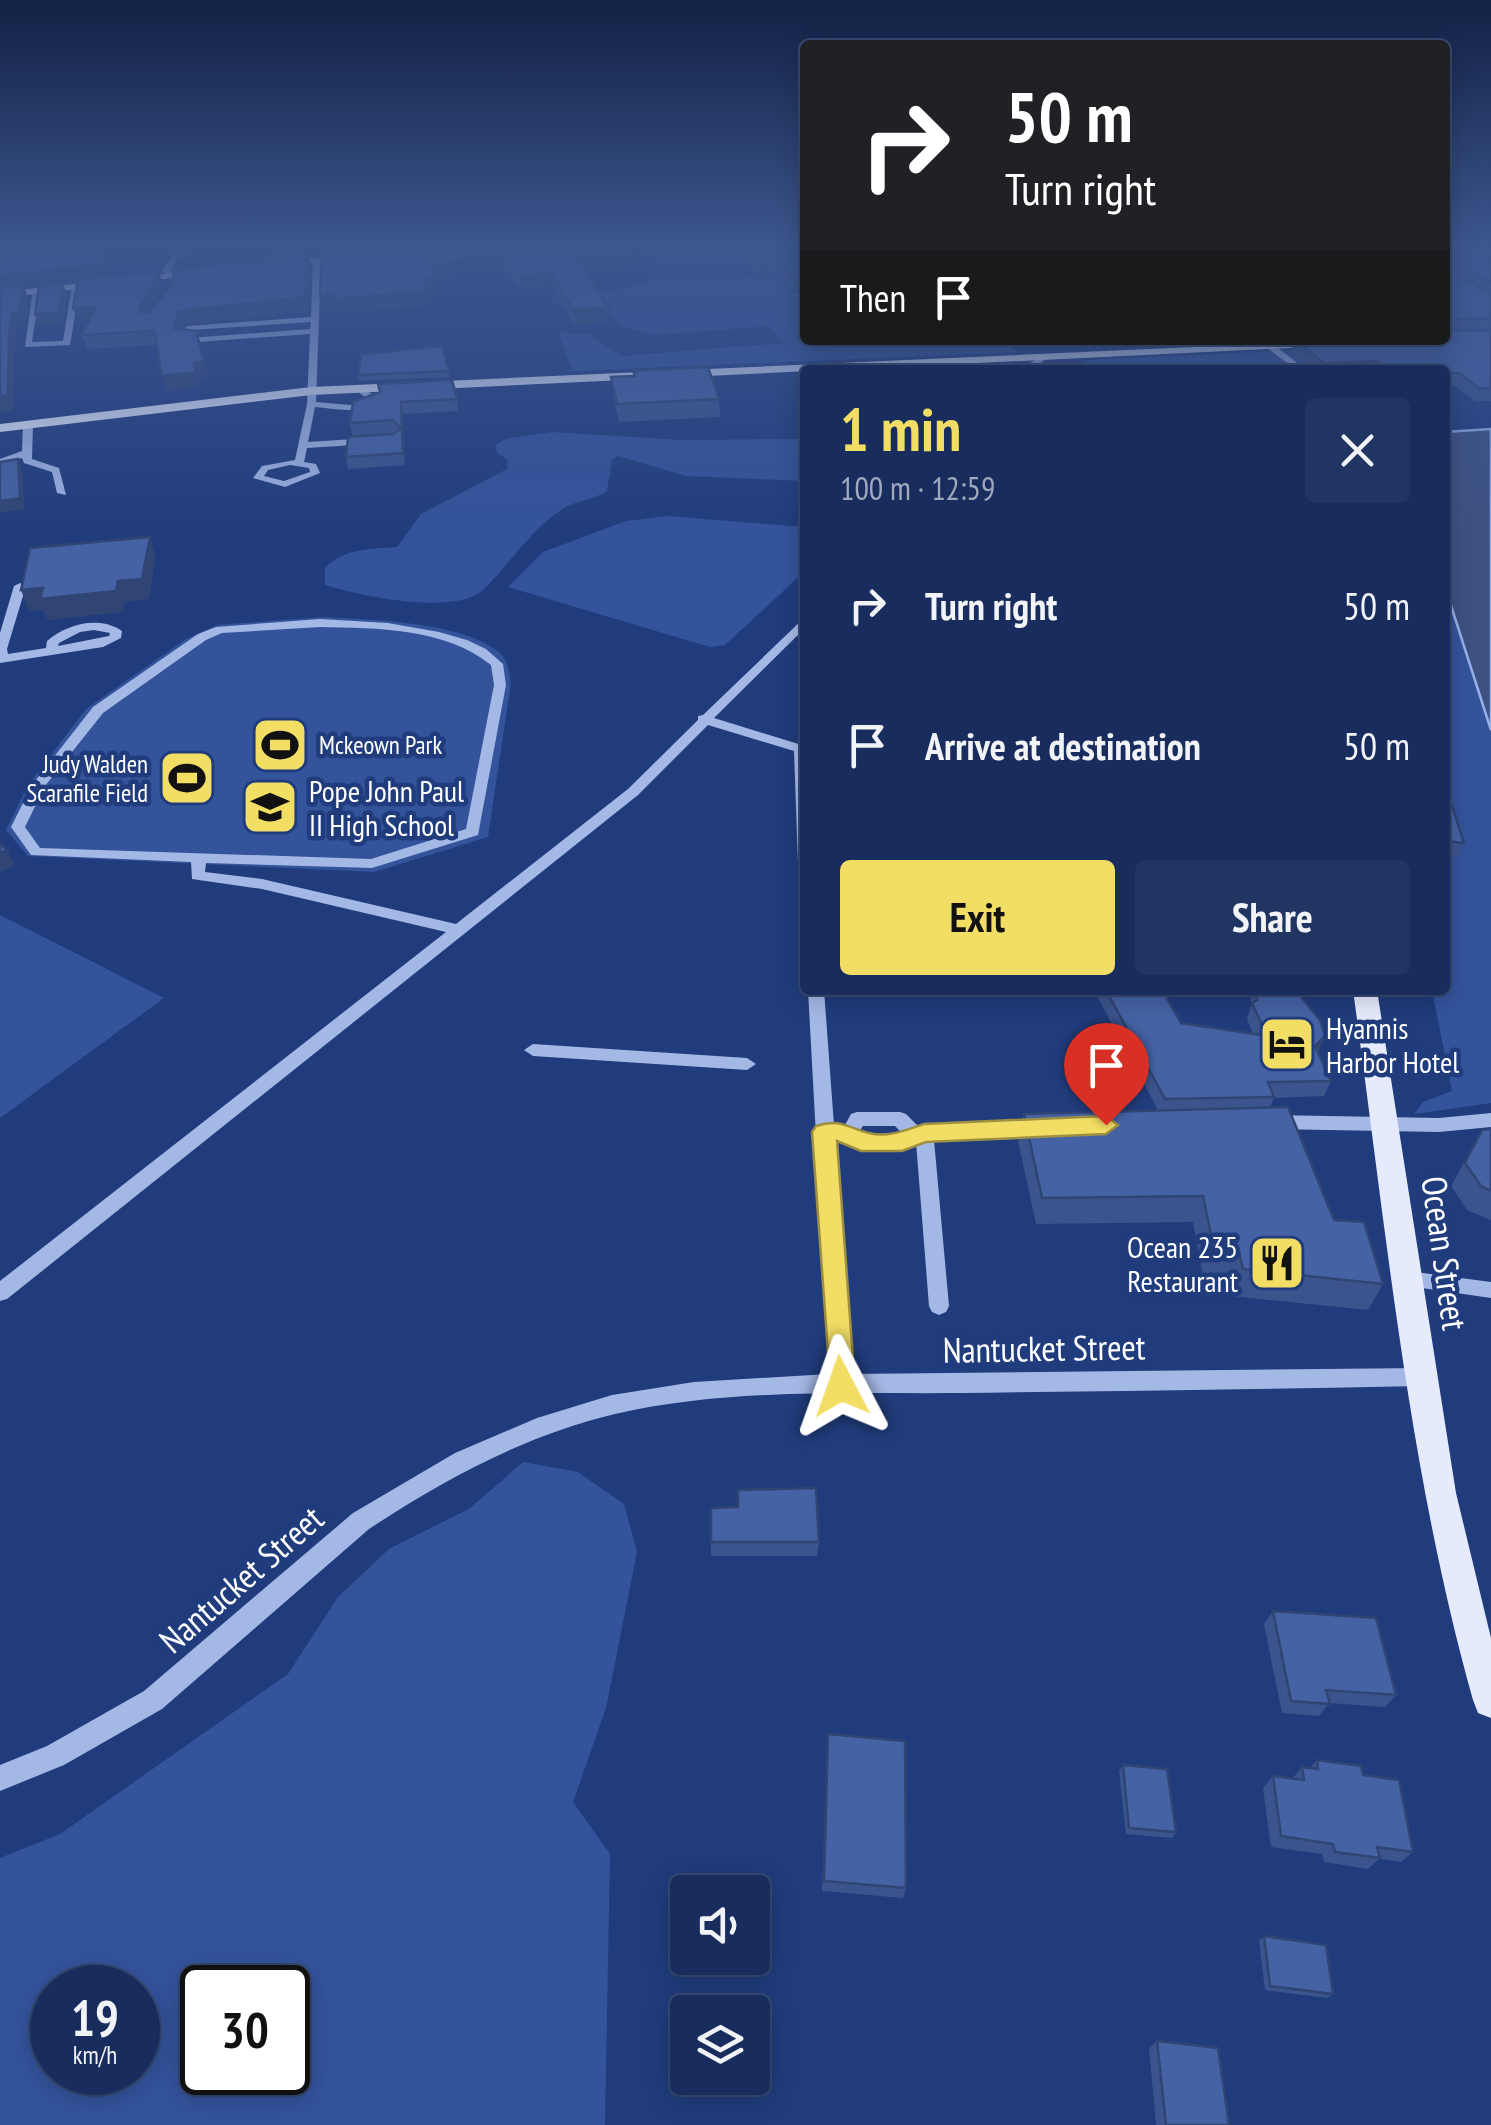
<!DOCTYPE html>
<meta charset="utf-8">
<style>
body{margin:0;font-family:"PT Sans Narrow",sans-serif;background:#213563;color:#f1f3f6;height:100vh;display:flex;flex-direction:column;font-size:38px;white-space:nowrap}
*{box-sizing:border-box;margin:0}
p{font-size:32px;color:#9fa8bc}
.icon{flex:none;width:55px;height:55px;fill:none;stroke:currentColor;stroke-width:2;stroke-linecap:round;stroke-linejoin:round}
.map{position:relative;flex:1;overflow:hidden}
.panel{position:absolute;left:800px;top:365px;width:650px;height:630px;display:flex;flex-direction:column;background:#182d5d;border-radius:10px;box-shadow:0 5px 25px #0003,0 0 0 2px #364972}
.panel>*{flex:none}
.hud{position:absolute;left:800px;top:40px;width:650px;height:305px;border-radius:10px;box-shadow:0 5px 25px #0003,0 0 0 2px #364972;background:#202124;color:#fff;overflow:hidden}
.tools{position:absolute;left:670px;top:1875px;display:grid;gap:20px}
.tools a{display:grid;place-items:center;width:100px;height:100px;border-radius:10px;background:#182d5d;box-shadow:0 5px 25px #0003,0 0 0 2px #364972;font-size:50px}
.speed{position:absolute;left:30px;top:1965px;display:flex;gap:20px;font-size:50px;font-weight:700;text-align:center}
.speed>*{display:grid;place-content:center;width:130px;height:130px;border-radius:50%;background:#182d5d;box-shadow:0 5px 25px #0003,0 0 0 2px #364972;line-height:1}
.speed small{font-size:25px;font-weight:400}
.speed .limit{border:5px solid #111;border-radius:15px;background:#fff;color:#111}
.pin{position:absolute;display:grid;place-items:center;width:85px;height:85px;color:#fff;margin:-102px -42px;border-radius:50% 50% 50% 0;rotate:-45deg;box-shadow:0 0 10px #0007}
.pin .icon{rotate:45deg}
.me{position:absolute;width:110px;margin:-55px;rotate:356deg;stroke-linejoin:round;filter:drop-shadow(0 0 8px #0008)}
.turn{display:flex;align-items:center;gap:35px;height:210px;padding:0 40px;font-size:45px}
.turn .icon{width:130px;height:130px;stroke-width:2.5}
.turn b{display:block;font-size:70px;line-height:85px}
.then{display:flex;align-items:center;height:95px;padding:0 40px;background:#0003;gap:20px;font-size:38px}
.round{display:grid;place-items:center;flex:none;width:105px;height:105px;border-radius:10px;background:#213563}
.headline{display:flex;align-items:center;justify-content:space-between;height:170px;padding:0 40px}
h1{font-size:60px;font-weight:600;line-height:75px;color:#f3de65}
.primary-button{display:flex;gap:20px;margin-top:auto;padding:20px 40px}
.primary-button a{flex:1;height:115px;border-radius:10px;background:#f3de65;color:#111;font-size:40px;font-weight:600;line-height:115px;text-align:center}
.primary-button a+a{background:#213563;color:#f1f3f6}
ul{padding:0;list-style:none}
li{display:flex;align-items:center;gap:30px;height:140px;padding:0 40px}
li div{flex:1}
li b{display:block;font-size:38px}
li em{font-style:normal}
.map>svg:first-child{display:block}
.green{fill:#33539b;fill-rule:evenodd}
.water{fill:#3e5282;stroke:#97b1e8;stroke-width:2.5}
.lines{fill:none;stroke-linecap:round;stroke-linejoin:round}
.minor{fill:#a4b8e6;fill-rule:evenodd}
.major{fill:#e5ebfd;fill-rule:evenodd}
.wall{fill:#3b548d}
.shaded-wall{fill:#304573}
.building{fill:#4562a4;stroke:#304573;stroke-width:2.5}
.route{fill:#f3de65;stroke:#9e9042;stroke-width:2.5}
.labels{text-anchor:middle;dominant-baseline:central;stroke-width:9;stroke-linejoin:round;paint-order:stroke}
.far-poi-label{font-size:25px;fill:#fff;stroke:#203c7c;text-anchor:start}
.poi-label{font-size:30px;fill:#fff;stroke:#203c7c;text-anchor:start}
.near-street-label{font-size:35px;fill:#fff;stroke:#203c7c}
</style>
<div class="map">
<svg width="1491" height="2125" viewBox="0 0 1491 2125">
<rect width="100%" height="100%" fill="#203c7c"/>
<path class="green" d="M632 247H748L763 262 738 265 747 276 778 274 805 308V340H1002L1018 352 550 372 572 370 559 332 590 335 622 356 783 343 769 326 651 335 619 325 604 300 554 304 549 294C579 291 639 295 660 271Z
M1404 345 1416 370H1082L1077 366 1089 360Z
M551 432 682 440 805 439V481L686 476 618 456 612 460 607 491C594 500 578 500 564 508 533 527 509 565 483 590 453 616 361 596 325 585V568C344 548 371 549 397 547L421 514 507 469 508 460 497 453 496 445 505 439Z
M667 516 805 527V571L725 645 710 647 508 587 543 552 626 521Z
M1445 582 1491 723V1103L1414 1114 1423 1102 1452 1091 1432 990H1445Z
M323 617C371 620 464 621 501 654 509 662 509 673 511 683L488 837 374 872 28 856 6 830 28 785 86 709 186 639 217 625Z
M0 915 164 998 0 1118Z
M523 1462 578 1472 624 1504 637 1552 606 1708 573 1802 610 1854 605 2125H0V1858L60 1834 288 1674 338 1597 389 1549 469 1509ZM52 1988H138V2072H52ZM202 1988H288V2072H202Z"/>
<path class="water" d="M1491 429V730L1445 587V432Z"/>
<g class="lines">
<path class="minor" d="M179 247H185L171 269 173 276 166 278 163 269Z
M317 258 321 260 316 402 350 405 370 401 356 390 359 385 380 400C363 415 336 409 315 407L308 442 369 438 374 441 369 444 307 448 304 462 316 464 320 473 285 487 253 478 262 466 295 460 307 404 310 334 184 343 180 341 184 328 188 326 311 317 313 260ZM311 322 310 329 189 338 191 330ZM290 465 309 468 310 472 284 481 264 476 268 470Z
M76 284 80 286 70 345 25 347 33 289 40 291 32 342 63 341 72 286Z
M799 292H805V296H796Z
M1267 344H1273L1306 370H1297L1267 348Z
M1042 355 1049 357 1030 370H1020Z
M857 362 881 368 882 370 854 367Z
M28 421 33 424 32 459 59 468 66 495 57 493 52 472 24 463 22 458 0 465V459L22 451 23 424Z
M20 583 26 586 7 649 8 654 46 648 47 641C66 624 100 615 122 631L121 638 103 647 0 663V633L14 586ZM94 630 110 633 109 636 58 646 59 643 80 632Z
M805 617V628L714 718 805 746V867L798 863 794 751 708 725 638 795 7 1299 0 1301V1281L446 932 262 889 192 879 191 862 31 855 11 827 32 785 93 707 198 634 216 627 320 619 388 623 439 632 467 640 486 649 503 664 506 685 478 835 372 868 206 863 205 872 262 879 456 924 628 789 698 720V716L703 715ZM320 627C377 628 445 628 491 665L494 685 466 829 371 859 40 848 25 827 45 786 103 713 206 640 222 633Z
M808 990H824L834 1125H845L851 1114 857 1112H900L906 1114 919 1127 1041 1122 1047 1124 1050 1129 1047 1134 1041 1136 934 1140 949 1306 946 1312 939 1315 932 1312 929 1306 916 1142C898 1146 874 1155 857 1148 847 1144 847 1139 835 1139L851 1374 1422 1368 1430 1370 1433 1377 1430 1384 1422 1386C1268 1389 1114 1391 961 1393 845 1394 728 1388 615 1414 526 1435 445 1479 369 1529L162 1709 64 1765 0 1791V1765L47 1746 144 1691 353 1513 455 1453 537 1418 612 1395 694 1382 829 1374ZM863 1126H895L901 1132 865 1135 860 1130Z
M533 1044 747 1058 756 1064 747 1070 533 1056 524 1050Z
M1491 1113V1127L1439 1132 1272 1129 1266 1127 1263 1122 1266 1117 1272 1115 1439 1118Z
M1408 1271 1491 1282V1298L1401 1285 1398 1279 1401 1273Z"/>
<path class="major" d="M356 253 360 258 276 267 271 264Z
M211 269 207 274 0 298V292Z
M1327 341 1331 346 311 395 0 432V424L311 387Z
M1353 990H1377L1456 1493 1491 1638V1718L1478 1713 1473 1700C1408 1469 1386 1228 1353 990Z"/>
</g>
<path class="wall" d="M0 246 106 264 110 276 163 285 148 313 190 268 181 246H198L196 268 297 255 235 246H634L628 247 630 252 631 265 585 270 609 322 574 325 553 286 523 290 503 269 435 277 437 292 428 293 430 305 335 313V309L323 310 322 255 308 256 311 267 308 311 182 325 181 329 196 331 208 377 198 378 200 387 166 391 157 345 87 349 82 335 89 320 78 321V280L24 286 28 299 24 326H18L14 349 13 410 0 412Z
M737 246H805V290L794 291 776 272 766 273V287Z
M1445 246H1491V329L1463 330 1491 331V401H1475L1454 385 1445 386V370H1313L1290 352 1294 340H1445Z
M449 371 450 377 359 381 358 375Z
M633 371 719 399 720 417 619 422 613 395 611 377 634 376Z
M378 384 457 399 459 411 403 414 405 465 348 469 346 457 395 433 352 435 350 423 379 392Z
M1445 796 1464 843 1457 858 1445 857Z
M1094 990H1162L1181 1023 1253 1034 1247 1019 1251 1006V998L1254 990H1301L1318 1052 1331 1081 1324 1096 1274 1098 1270 1107 1334 1220 1383 1284 1368 1310 1231 1296 1227 1278 1203 1276 1193 1222 1036 1224 1018 1141 1024 1114 1158 1110Z
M1491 1129V1220L1467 1210 1451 1186 1482 1130Z
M738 1507 819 1542 817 1556H711V1542Z
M1273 1611 1396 1695 1385 1707 1329 1703 1319 1716 1282 1713 1264 1624Z
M828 1734 906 1888 903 1898 822 1891Z
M1317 1760 1363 1775 1413 1852 1401 1862 1379 1859 1368 1869 1324 1862 1322 1854 1271 1847 1263 1788 1273 1776 1292 1779 1302 1767 1310 1768Z
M1123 1765 1176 1832 1172 1838 1126 1834 1119 1771Z
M1264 1936 1333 1994 1327 1998 1265 1990 1259 1941Z
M1157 2041 1229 2125H1156L1149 2048Z"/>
<path class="shaded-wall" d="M194 246H198L196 268 183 269 181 259Z
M301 246H429L308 256 311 267 308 311 182 325 177 342 173 328 179 311 303 256Z
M630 252 631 265 579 271 578 257Z
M502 256 503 269 432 277 430 264Z
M106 264 110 277 24 286 28 299 24 326H18L14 349 13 410 0 412V276Z
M160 272 163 285 144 321 140 307Z
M552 273 553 286 523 290 521 276Z
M805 276V290L794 291V277Z
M435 278 437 292 428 293 430 305 335 313V309L323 310 320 296Z
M63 284 67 294 62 323 38 325 35 314Z
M96 306 100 320 78 321 73 308Z
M608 307 609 322 574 325 573 310Z
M204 362 208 377 198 378 200 387 166 391 162 376 194 363Z
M401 402 403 414 405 465 403 453Z
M18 459 22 471 25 509 0 513V501Z
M150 537 156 557 149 599 125 602 123 612 48 620 43 610 29 611 21 590 118 581Z
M7 850 15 866 0 872V853Z
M1325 1036 1319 1052 1315 1046Z"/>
<path class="building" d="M0 246H98L106 264 0 276Z
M181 246H194L193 258 181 259 179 250Z
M374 246H628L630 252 578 257 608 307 573 310 552 273 521 276 502 256 430 264 435 278 425 279 428 291 333 299 332 295 320 296 322 252Z
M746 246H805V253L796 256 798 260 805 261V276L794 277 776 259H766V274Z
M1445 246H1491V283L1446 256V266L1491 294V318L1449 320 1445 325Z
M308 254 305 297 179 311 173 328 196 331 204 362 194 363 196 372 162 376 154 331 82 335 96 306 73 308 78 279 160 272 140 307 141 312 149 313 171 285 175 270Z
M63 284 59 312 35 314 39 286Z
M23 285 19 312 13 313 9 335 8 395 0 396V288Z
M1445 330 1491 331V388L1480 389 1459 373H1445V370H1388L1376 361 1324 363 1294 340H1445Z
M442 346 449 371 358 375 361 354Z
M708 367 719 399 617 404 611 377 635 376 633 371Z
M452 380 457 399 401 402 403 453 346 457 348 437 393 434 401 428 393 420 350 423 353 402 380 392 378 384Z
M18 459 20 498 0 501V462Z
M150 537 142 579 118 581 116 591 40 599 43 588 21 590 30 548Z
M1445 796H1449L1464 843 1445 841Z
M0 843 7 850 0 853Z
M1106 990H1162L1181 1023 1267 1036 1252 1003 1257 1000V990H1301L1306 992 1302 998 1320 1020 1325 1036 1315 1046 1331 1081 1268 1082 1274 1097 1165 1099Z
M1288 1107 1334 1220 1364 1222 1383 1284 1243 1269 1239 1252 1214 1250 1203 1196 1042 1198 1024 1114Z
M1491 1129V1191L1481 1186 1465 1163 1482 1130Z
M816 1488 819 1542H711V1508L738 1507V1490Z
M1273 1611 1376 1618 1396 1695 1326 1690 1330 1704 1291 1701Z
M828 1734 905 1741 906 1888 824 1881Z
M1317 1760 1361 1766 1363 1775 1399 1780 1413 1852 1377 1847 1380 1858 1335 1852 1333 1844 1281 1836 1273 1776 1304 1780 1302 1767 1318 1769Z
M1123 1765 1167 1769 1176 1832 1129 1828Z
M1264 1936 1326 1945 1333 1994 1270 1986Z
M1157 2041 1218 2048 1229 2125H1166Z"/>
<linearGradient id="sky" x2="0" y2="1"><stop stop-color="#122144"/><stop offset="0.45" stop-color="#3c568e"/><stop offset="1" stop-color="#3c568e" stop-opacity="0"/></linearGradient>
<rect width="1491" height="544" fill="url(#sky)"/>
<path class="route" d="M1106 1116 1118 1125 1106 1134 926 1142 902 1151H861L837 1141 855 1386 851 1394 841 1398 831 1394 812 1132 816 1126C841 1118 848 1128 869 1133 888 1138 906 1130 924 1124Z"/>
<defs>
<g id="stadium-square" transform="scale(2.875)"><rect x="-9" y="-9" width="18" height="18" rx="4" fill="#f3de65" stroke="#203c7c"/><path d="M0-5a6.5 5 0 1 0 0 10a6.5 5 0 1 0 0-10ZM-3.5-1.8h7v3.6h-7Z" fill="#111"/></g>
<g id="school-square" transform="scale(2.875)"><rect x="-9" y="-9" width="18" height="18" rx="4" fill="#f3de65" stroke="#203c7c"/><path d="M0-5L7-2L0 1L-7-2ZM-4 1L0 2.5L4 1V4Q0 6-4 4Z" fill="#111"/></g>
<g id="hotel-square" transform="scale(2.875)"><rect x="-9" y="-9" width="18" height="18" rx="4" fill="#f3de65" stroke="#203c7c"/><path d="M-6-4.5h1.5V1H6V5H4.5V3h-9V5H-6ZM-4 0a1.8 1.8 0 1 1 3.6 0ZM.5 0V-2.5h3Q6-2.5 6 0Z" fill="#111"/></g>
<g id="restaurant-square" transform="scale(2.875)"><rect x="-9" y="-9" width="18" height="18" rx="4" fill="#f3de65" stroke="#203c7c"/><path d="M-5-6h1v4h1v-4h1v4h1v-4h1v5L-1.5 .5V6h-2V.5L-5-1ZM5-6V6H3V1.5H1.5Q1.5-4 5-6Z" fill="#111"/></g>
</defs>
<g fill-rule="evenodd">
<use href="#stadium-square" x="280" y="745"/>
<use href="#stadium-square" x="187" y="778"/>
<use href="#school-square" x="270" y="807"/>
<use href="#hotel-square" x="1287" y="1044"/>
<use href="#restaurant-square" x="1277" y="1263"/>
</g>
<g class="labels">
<g class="far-poi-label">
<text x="319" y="745">Mckeown Park</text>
<text x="148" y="764" text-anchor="end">Judy Walden<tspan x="148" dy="29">Scarafile Field</tspan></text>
</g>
<g class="poi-label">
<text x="309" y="790">Pope John Paul<tspan x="309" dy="34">II High School</tspan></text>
<text x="1326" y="1027">Hyannis<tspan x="1326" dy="34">Harbor Hotel</tspan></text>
<text x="1238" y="1246" text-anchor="end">Ocean 235<tspan x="1238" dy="34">Restaurant</tspan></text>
</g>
<g class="near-street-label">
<text transform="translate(1445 1253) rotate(82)">Ocean Street</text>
<text transform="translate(1044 1348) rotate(-1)">Nantucket Street</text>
<text transform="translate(241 1579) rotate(-41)">Nantucket Street</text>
</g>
</g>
</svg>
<div class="tools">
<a><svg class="icon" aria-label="sound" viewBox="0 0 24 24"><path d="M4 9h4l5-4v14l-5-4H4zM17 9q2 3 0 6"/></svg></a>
<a><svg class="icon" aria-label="layers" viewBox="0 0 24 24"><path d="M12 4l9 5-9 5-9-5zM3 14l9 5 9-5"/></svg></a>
</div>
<div class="speed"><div>19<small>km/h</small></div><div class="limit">30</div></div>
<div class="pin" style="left:1106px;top:1125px;background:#d93025"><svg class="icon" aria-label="arrive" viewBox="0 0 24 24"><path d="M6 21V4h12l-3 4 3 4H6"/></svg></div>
<svg class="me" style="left:841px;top:1386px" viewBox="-20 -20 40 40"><path d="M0-17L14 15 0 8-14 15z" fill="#f3de65" stroke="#fff" stroke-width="4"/></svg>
<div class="hud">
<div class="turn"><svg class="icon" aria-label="right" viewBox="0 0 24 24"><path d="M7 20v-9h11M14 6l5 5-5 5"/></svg><div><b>50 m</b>Turn right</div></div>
<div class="then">Then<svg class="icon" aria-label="arrive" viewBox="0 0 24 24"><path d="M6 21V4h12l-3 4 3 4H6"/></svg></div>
</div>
<section class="panel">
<div class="headline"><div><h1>1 min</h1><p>100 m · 12:59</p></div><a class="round"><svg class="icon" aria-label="close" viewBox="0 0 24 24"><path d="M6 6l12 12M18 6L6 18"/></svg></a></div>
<ul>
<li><svg class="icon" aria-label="right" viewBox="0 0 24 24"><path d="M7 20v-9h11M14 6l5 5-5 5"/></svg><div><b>Turn right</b></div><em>50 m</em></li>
<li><svg class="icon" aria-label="arrive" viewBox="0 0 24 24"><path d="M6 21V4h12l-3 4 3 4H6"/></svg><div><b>Arrive at destination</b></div><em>50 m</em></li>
</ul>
<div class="primary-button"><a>Exit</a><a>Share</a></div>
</section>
</div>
